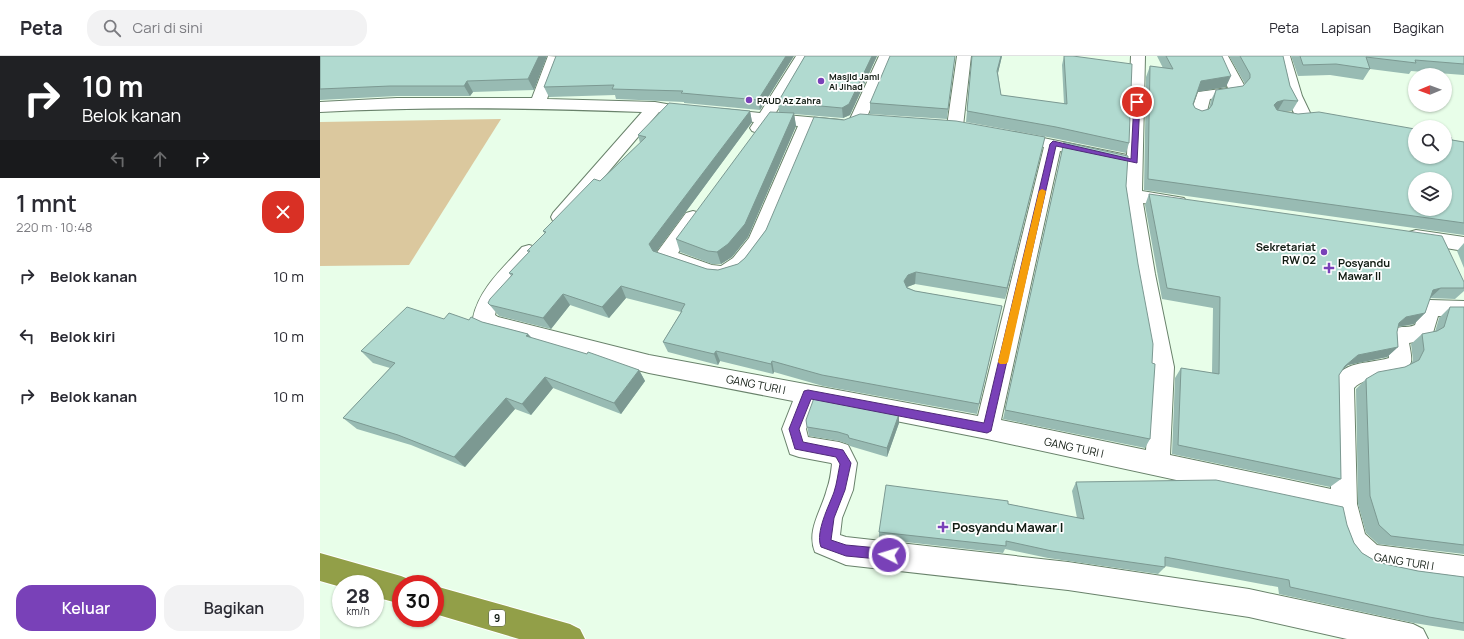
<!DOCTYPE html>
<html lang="id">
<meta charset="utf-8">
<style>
body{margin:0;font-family:Manrope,sans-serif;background:#f2f2f3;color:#2b2b33;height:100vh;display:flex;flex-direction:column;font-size:15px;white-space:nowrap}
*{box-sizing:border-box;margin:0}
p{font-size:13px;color:#7c7c81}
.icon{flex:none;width:22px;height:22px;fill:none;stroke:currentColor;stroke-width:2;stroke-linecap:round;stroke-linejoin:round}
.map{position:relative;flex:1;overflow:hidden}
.drawer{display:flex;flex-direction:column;background:#fff;width:320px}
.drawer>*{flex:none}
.hud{background:#202124;color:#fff;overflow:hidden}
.needle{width:26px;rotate:269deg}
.controls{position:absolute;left:1088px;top:12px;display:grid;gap:8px}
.controls a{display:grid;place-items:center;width:44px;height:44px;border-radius:50%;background:#fff;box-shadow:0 1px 3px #0004;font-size:20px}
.speed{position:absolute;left:12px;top:519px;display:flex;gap:8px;font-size:20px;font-weight:700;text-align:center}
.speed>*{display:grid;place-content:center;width:52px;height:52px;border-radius:50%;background:#fff;box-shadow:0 1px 3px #0004;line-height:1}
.speed small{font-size:10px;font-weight:400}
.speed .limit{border:6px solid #d22;background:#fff;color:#111}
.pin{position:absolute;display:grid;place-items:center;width:34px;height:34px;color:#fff;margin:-17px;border:2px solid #fff;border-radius:50%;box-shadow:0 1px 4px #0007}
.me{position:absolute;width:44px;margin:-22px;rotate:275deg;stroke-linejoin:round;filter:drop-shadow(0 0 3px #0008)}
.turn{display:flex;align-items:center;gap:14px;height:84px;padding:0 16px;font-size:18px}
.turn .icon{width:52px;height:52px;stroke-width:2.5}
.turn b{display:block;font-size:28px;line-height:34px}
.lanes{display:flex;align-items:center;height:38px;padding:0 16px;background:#0003;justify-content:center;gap:20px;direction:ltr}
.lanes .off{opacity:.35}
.round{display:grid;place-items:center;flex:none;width:42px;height:42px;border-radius:16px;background:#f2f2f3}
.overview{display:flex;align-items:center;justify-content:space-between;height:68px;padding:0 16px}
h1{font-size:24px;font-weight:600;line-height:30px}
.cta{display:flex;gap:8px;margin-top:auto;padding:8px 16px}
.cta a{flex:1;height:46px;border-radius:16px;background:#7941b8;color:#fff;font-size:16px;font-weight:600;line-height:46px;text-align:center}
.cta a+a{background:#f2f2f3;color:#2b2b33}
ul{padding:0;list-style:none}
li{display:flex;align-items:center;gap:12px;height:60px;padding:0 16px}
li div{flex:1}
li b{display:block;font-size:15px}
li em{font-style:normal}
header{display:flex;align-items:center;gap:24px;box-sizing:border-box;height:56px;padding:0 20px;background:#fff;border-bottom:1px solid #e1e1e2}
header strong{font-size:19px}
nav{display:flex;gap:22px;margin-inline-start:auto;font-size:14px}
.search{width:280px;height:36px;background:#f2f2f3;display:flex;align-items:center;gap:10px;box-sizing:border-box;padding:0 14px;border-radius:16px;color:#7c7c81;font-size:15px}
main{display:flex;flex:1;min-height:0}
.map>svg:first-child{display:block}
.green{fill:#dbc89e}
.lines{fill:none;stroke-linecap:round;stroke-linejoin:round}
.minor-casing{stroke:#69826b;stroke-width:2}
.highway-casing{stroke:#fff;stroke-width:2}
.minor{fill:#fff;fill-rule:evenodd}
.highway{fill:#929f48;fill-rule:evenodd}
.wall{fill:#98bbb3}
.shaded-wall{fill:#7c9992}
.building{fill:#b1dad0;stroke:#7c9992;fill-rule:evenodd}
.route{fill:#7941b8;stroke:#4f2a78}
.slow{fill:#f59e0b}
.poi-dot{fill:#7941b8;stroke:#fff;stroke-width:1.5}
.labels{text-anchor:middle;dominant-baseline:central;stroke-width:3.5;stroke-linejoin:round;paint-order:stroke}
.far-poi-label{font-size:9px;font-weight:bold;fill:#111b12;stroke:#fff;text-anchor:start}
.shield{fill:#fff;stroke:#585f59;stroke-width:1}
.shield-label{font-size:10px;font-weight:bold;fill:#111b12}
.poi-label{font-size:11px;font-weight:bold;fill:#111b12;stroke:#fff;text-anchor:end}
.street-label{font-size:11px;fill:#111b12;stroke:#fff}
.near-poi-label{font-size:13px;font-weight:bold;fill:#111b12;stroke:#fff;text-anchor:start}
</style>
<header>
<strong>Peta</strong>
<div class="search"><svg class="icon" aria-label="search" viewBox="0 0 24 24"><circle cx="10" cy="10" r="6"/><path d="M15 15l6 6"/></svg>Cari di sini</div>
<nav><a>Peta</a><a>Lapisan</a><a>Bagikan</a></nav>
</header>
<main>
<section class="drawer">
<div class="hud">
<div class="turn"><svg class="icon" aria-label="right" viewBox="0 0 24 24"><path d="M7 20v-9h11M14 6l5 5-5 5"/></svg><div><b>10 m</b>Belok kanan</div></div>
<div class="lanes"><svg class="icon off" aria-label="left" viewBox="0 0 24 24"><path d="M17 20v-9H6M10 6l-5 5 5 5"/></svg><svg class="icon off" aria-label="ahead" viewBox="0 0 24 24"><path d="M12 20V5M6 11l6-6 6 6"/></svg><svg class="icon" aria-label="right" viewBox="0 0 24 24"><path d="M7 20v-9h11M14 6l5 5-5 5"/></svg></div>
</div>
<div class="overview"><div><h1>1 mnt</h1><p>220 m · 10:48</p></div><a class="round" style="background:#d93025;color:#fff"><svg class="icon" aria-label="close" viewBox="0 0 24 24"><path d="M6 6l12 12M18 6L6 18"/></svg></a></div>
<ul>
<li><svg class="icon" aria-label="right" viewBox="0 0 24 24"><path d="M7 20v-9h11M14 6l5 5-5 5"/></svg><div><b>Belok kanan</b></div><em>10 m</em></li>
<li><svg class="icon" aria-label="left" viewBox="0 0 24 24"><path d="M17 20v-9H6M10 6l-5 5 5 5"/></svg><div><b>Belok kiri</b></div><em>10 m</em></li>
<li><svg class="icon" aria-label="right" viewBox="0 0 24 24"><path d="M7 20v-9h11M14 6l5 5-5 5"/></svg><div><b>Belok kanan</b></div><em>10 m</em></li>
</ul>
<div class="cta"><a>Keluar</a><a>Bagikan</a></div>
</section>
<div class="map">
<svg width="1144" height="583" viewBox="0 0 1144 583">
<rect width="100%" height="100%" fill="#e8fee9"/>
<path class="green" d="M181 63 89 209 0 210V66Z"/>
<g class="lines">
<g class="minor-casing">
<path id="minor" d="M228 0 242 1 227 43 335 46 352 49 354 52 352 55 339 56 247 165 240 167 233 165 231 161 233 157 322 56C215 52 108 50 0 56V46L77 42H212Z
M476 0H490L455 58 521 64 527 66 529 69 527 72 521 74 494 71 447 185 427 212 420 218 402 224 391 223 338 205 335 200 338 195 366 157 373 155 380 157 382 161 358 197 392 209 401 210 413 202 429 182 478 70 449 67 444 75 438 77 432 75 430 72 434 66 396 61 394 58 396 55 402 53 440 57Z
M559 0H573L546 63 544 66 538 68 532 66 530 63Z
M637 0H651L643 70 641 73 635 75 629 73 627 70Z
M811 0H825L822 135 864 142 867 146 864 150 858 152 823 147 835 218 854 311 850 399 1011 433V329C1023 303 1046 309 1069 302 1068 287 1063 274 1082 271 1086 271 1091 271 1095 269L1103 246 1110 244 1144 245V261L1118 260 1112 280 1105 284 1089 287C1090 293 1092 301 1091 306 1084 327 1047 317 1034 332L1037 448 1045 478 1057 489 1144 500V528C1116 524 1050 521 1031 503 1019 492 1015 473 1013 458L667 383 495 349 486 373 488 381 519 386 528 389 537 407 533 434 522 462 520 479 526 481 748 506 929 533 1093 568 1103 573 1108 583H1027L929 561 748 534 526 509 495 496C486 474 502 454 507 433 510 425 511 417 512 408L511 407 479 401 470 398 462 373 473 345 329 317 172 276C163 274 158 270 153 262 159 233 183 212 202 191L209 189 216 191 219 196C206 218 180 232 175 259L178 261 329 299 658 360 724 91 688 85 686 81 688 77 694 76 807 99ZM740 95 806 109 804 140 815 218 832 311 826 394 681 364Z
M894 0H908L924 29V32L918 39 890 43 886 59 884 62 878 64 872 62 870 59 878 36 908 32Z
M956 0H970L982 40 993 63 991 66C980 69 966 67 955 64L953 61 955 58 961 56 974 57 966 40Z
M1096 174 1144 181V195L1089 186 1086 181 1089 176Z"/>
</g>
<g class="highway-casing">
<path id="highway" d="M0 497 81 520 91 524 93 528H81V548L55 541V528H21V531L0 525Z
M115 530 250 568 260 573 265 583H199L115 558Z"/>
</g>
<use href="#minor" class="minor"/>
<use href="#highway" class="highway"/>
</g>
<path class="wall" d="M0 0H227L214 34 153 36 150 40H77L0 44Z
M236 0H474L440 54 364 47V46L296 43 295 39 229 41 224 31Z
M485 0H557L530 59 523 62 474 58 476 70 428 181 412 201 401 208H392L360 196 356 183 459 56 458 46Z
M635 0 627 63 550 58V47Z
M652 0H682L678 17 681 39 744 48 742 9 744 0H753L809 87 806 97 733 82 646 66Z
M837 0H902L906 31 877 35 873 48 875 52 882 55 889 53 891 44 896 34 923 30 925 28 909 0H963L970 30 978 45 972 55H960L1095 101 1132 84 1144 86V179L824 134 826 21 830 10 843 12Z
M971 0H1144V19L1091 15 1089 18 1050 13 1043 24 1010 19 978 20Z
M430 55 432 66 336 196 387 213 398 214 418 208 425 202 446 174 524 64 725 81 685 243 595 228 587 231 595 235 682 250 657 358 503 330 454 316 453 318 400 305 398 309 348 296 343 286 361 256 306 242 289 262 250 249 231 273 179 260 168 247 191 220 189 217 209 196 207 195 225 178 223 175 280 125 320 87 318 79Z
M744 86 806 130 832 307 830 383 825 392 683 363Z
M829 138 1144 226V235L1135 243 1110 242 1105 257 1094 268 1078 271 1077 276 1078 291 1067 301 1028 309 1022 314 1019 319 1021 423 1010 431 852 398 855 322 861 312 892 317 893 252 842 243 825 149Z
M1144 187V212L1137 195Z
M1130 251H1144V498L1058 488 1046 477 1038 448 1036 333 1046 323 1085 311 1091 308 1093 304 1091 288 1102 278 1115 276 1119 262Z
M124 263 162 266 208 278 212 282 319 314 325 325 301 358 233 332 211 359 195 353 145 411 91 389 37 373 23 362 70 312 53 307 41 295Z
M579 358V367L567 401 530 390 528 388 519 385 489 380 486 364Z
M756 426 1027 469 1034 487 1042 497 1052 503 1065 508 1098 515 1144 521V575L1094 567 959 538 958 531 845 510V511L838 518 728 502 685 493 683 497 559 483V476L688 448 757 462 752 435Z"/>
<path class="shaded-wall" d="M219 0H227L214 34 208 23Z
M466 0H474L440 54 438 44Z
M552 0H557L530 59 523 62 522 52Z
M680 0H682L676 25Z
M911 20 906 31 877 36 881 25Z
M147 25 153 36 150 40 144 30Z
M964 44 958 54 952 57 954 49 957 46Z
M430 55 432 66 334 199 329 188Z
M474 57 476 70 428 181 412 201 401 208 397 196Z
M722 92 685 243 687 232Z
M596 216 595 228 587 231 584 236V225L588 219Z
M301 230 306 242 289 262 282 251Z
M1121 232 1110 242 1113 234Z
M243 238 250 249 231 273 223 262Z
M1105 257 1094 268 1076 271 1079 267 1086 261Z
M208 278 217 289 206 280Z
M1078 291 1067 301 1028 309 1015 320 1025 310 1038 299Z
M396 295 400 305 398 309 394 298Z
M452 305 454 316 453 318 451 308Z
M319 314 325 325 301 358 294 347Z
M225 321 233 332 211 359 202 348Z
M186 342 195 353 145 411 134 401Z
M579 358V367L567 401V392Z"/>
<path class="building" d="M0 0H219L208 23 147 25 144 30H70L0 33Z
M236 0H466L438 44 361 37 363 35 292 33 294 29 224 31Z
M485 0H552L529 48 522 52 458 46Z
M570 0H635L628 53 550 47Z
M652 0H681L677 15 681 39 747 48 744 0H753L812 8 809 87 736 71 647 55Z
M846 0H902L911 20 881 25 873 48 875 52 882 55 889 53 892 49 896 34 923 30 930 22V18L920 0H963L970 30 978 45 964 44 957 46 954 49 957 54 978 58 999 56 1095 73V101H1125V80L1131 81 1132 84 1144 86V167L828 123 830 10 853 13ZM1095 123H1125V153H1095Z
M980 0H1144V8L1095 4 1096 7 1046 1 1050 13 1016 8 983 9Z
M349 47 430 55 329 188 333 195 387 213 398 214 418 208 425 202 446 174 494 61 524 64 540 58 636 65 725 81 687 232 596 216 588 219 584 225 587 232 595 235 682 250 659 348 502 319 452 305 451 308 396 295 394 298 343 286 362 255H361L365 248 301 230 282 251 243 238 223 262 170 249 168 247 170 243 193 218 189 217 210 195H207L226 176 223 175 230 168 274 123 280 125 326 81 318 79Z
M450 56 474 57 425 168 408 188 397 196 388 195 356 183Z
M744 86 808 100 806 130 818 208 833 288 832 307 835 308 830 383 685 354Z
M829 138 1122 180 1144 226V232H1121L1113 234 1105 257 1086 261 1079 267 1077 276 1078 291 1038 299 1025 310 1019 319 1021 423 858 389 861 312 899 318 900 241 847 232Z
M87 251 124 263 129 257 149 264 151 261 162 266 208 278 206 280 267 298 268 296 319 314 294 347 225 321 202 348 186 342 134 401 78 379 23 362 75 307 41 295Z
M1130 251H1144V489L1071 480 1059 469 1050 440 1046 323 1058 316 1085 311 1099 304 1104 294 1102 278 1117 275 1124 271Z
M494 342 579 358 567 392 529 382 528 379 518 376 487 371 486 364Z
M896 424 1023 451 1027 469 1034 487 1042 497 1052 503 1065 508 1098 515 1144 521V567L1109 561 970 531 969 524 845 501V511L732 495 686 485V490L559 476 566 429 688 445V448L764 463 756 426Z"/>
<path class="route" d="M814 45 820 46 817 107 736 90 671 375 667 377 491 343 479 373 483 386 523 394 531 407 525 434 514 462 511 484 526 489 569 493 573 495 575 499 573 503 569 504 526 500 501 491C495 476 509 450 514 436 517 427 518 417 520 408L516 401 475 393 469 373 484 335 488 334 664 367 730 88 733 85 811 103Z"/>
<path class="slow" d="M722 133 726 135 688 306 686 308H680L678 306 719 135Z"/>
<g class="poi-dot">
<circle cx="501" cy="25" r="4"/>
<circle cx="429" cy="44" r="4"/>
<circle cx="1004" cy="196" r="4"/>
<path d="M1007 206h4v4h4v4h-4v4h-4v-4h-4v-4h4z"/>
<path d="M621 465h4v4h4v4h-4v4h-4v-4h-4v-4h4z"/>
</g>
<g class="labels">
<g class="far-poi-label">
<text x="509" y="20">Masjid Jami<tspan x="509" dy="10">Al Jihad</tspan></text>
<text x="437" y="44">PAUD Az Zahra</text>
</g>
<rect class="shield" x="169" y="554" width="16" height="16" rx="3"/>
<g class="shield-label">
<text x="177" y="562">9</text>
</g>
<g class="poi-label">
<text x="996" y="190">Sekretariat<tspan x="996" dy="13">RW 02</tspan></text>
<text x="1018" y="206" text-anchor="start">Posyandu<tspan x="1018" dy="13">Mawar II</tspan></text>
</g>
<g class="street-label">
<text transform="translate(436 328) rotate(11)">GANG TURI I</text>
<text transform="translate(754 391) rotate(12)">GANG TURI I</text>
<text transform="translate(1084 505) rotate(9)">GANG TURI I</text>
</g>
<g class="near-poi-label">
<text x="632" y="471">Posyandu Mawar I</text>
</g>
</g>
</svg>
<div class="controls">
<a><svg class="needle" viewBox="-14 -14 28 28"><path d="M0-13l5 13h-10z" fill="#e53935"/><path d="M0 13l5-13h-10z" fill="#7c7c81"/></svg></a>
<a><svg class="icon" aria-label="search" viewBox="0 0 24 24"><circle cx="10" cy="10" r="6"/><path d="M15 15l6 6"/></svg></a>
<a><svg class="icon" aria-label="layers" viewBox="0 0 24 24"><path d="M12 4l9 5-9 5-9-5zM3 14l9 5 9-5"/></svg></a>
</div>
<div class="speed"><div>28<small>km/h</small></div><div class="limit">30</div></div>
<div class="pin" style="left:817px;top:46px;background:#d93025"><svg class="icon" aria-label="arrive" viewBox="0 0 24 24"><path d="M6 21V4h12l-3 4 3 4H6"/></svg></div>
<svg class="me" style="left:569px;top:499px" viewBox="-20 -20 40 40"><circle r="17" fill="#7941b8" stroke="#fff" stroke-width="3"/><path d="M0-11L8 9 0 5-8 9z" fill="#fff"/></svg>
</div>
</main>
